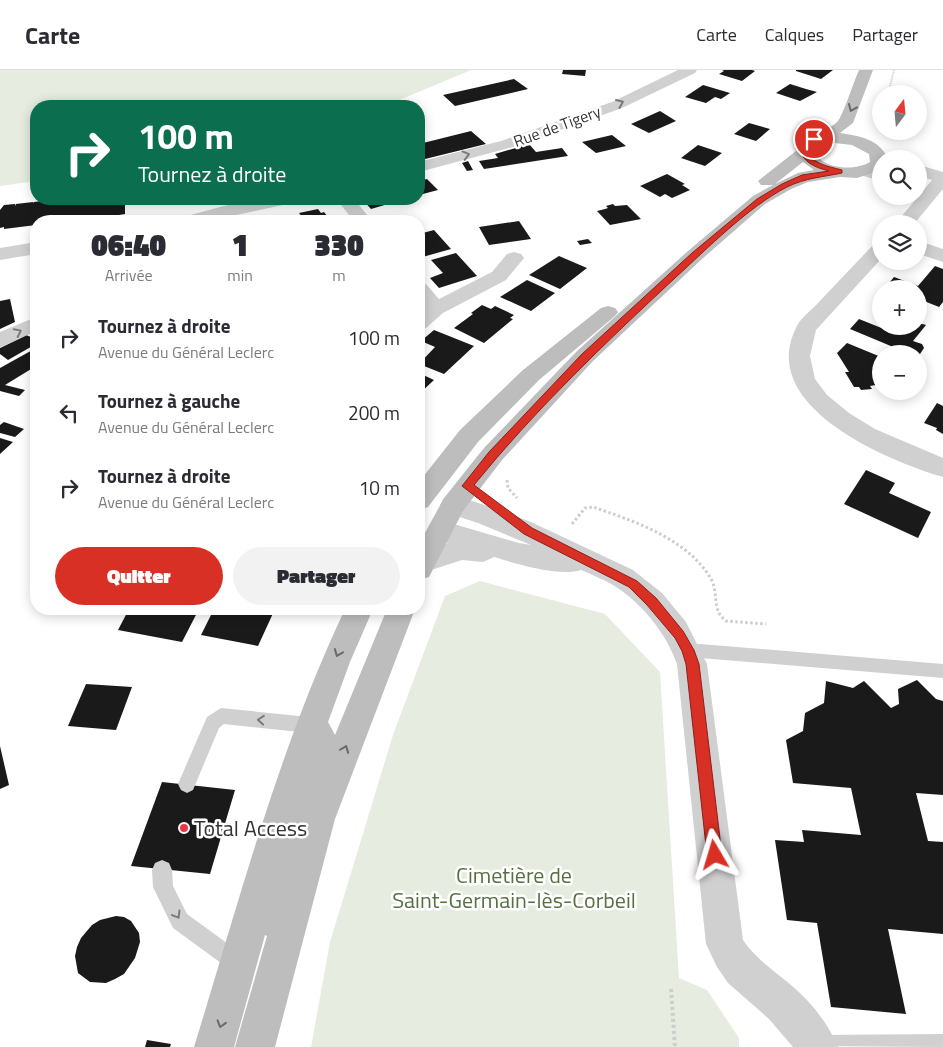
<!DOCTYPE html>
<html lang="fr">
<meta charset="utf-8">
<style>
body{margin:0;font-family:"Titillium Web",sans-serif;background:#f2f2f3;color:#2b2b33;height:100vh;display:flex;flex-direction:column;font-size:19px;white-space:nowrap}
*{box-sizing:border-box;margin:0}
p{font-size:16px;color:#7c7c81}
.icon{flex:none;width:28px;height:28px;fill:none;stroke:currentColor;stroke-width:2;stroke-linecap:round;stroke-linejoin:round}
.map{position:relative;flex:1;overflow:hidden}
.details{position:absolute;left:30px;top:145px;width:395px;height:400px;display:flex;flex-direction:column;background:#fff;border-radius:20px;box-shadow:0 2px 12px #0003}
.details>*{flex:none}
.top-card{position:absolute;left:30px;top:30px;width:395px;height:105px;border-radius:20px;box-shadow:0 2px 12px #0003;background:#0b6e4f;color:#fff;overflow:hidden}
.needle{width:32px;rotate:16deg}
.buttons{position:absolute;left:872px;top:15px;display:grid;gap:10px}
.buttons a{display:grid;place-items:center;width:55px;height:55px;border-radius:50%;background:#fff;box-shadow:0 2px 12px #0003;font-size:25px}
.pin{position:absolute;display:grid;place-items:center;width:42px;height:42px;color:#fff;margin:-21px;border:2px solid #fff;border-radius:50%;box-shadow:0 1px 5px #0007}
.me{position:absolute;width:55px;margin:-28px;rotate:353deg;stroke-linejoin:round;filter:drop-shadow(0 0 4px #0008)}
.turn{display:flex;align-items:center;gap:18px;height:105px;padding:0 25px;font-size:22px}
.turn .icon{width:65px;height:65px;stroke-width:2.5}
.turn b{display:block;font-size:35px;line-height:42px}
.eta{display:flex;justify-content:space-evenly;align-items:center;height:85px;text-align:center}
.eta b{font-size:30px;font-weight:800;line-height:35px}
.cta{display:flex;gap:10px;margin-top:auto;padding:10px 25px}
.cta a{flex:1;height:58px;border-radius:30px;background:#d93025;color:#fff;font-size:20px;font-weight:800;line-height:58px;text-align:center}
.cta a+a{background:#f2f2f3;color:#2b2b33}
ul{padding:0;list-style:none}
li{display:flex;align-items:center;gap:15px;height:75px;padding:0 25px}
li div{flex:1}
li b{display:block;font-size:19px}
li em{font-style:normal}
header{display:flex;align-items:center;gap:30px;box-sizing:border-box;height:70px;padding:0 25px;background:#fff;border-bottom:1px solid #e1e1e2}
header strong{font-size:24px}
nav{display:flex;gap:28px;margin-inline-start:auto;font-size:18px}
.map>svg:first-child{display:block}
.green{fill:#e6ecdf}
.building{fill:#1a1a1a}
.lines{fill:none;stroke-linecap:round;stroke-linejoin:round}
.path-far2{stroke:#cdcdcd;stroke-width:2;stroke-dasharray:1 1;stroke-linecap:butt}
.path-far1{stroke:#cdcdcd;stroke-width:3;stroke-dasharray:2.5 2.5;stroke-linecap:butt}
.path{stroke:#cdcdcd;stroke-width:4;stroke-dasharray:3 3;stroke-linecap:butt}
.lane{fill:#d0d0d0;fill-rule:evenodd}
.street{fill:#d0d0d0;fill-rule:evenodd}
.secondary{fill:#bdbdbd;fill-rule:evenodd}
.oneway{stroke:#7a7a7a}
.oneway2{stroke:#6a6a6a}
.route{fill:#d93025;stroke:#8d1f18}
.poi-dot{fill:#e63946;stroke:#fff;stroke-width:2}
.labels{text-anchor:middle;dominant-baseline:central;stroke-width:5;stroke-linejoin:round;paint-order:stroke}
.far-street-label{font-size:16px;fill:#333;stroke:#fff}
.near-poi-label{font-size:22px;fill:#333;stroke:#fff;text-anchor:start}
.near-park-label{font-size:22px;fill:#56703f;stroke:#fff}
</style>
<header>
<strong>Carte</strong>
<nav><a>Carte</a><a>Calques</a><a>Partager</a></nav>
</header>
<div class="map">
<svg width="943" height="977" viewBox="0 0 943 977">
<rect width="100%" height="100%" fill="#fff"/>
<path class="green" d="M0 0H471L385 36H36V111L0 116Z
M480 511 605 544 660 602 679 908 707 920 739 968V977H311L330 872 393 665 445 526Z"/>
<path class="building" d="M563 0H586L585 6 562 4Z
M722 0H752L755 1 742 11 719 4 724 1Z
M833 0 821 9 796 1V0Z
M514 9 528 19 455 36 443 25Z
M790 14 806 19 817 22 800 31 776 23Z
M703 15 730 23 721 29 715 27 706 33 685 27Z
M660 41 676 51 649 63 631 54Z
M749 53 770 59 756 71 734 64Z
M471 61 486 74 425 89 419 83V74Z
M612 65 626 76 596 83 582 72Z
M529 74 536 82 562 78 568 86 484 99 479 91 498 88 495 84Z
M698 75 722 83 705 96 681 88Z
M468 91 473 100 467 101 462 93Z
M667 104 685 114 682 115 690 120 672 128 665 124 660 127 640 116Z
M427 109 438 120 419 125V111Z
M52 129H62L64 132 73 129H125V144L119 145V147L102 149 100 147V150L88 151V149L85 151H36V155L4 159V157L0 158V140L4 135 15 134V136L16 134 33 132 34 133V132L50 130V131Z
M362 129H405L371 139Z
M613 134 615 136 627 135 641 149 610 155 597 141 605 139 608 138 606 136Z
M318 139 321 143 324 142 331 151H290L302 147 299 143Z
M519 151 531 169 489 175 479 157Z
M434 160 451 179 419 188V164Z
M588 169 592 173 580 175 577 171Z
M456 183 477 206 439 218 430 208 443 203 431 190Z
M559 186 587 198 560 219 529 205Z
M935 196 943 199V232L939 237 919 229V219H891L886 217 894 207 918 216Z
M527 210 555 223 531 241 500 227Z
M10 229 15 252 0 259V231Z
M482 235 491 239 495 236 514 245 510 248 513 249 484 273 454 258 473 244 471 243Z
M859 249 884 259 886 256H919V253L926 255 913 271 922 274 924 278 920 284H910L850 259Z
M434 260 474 276 444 304 419 294 435 277 421 271Z
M26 265 36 269V274L8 290 0 284V278Z
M847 273 881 287 878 292 881 296V321L876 315 870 316 872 319 861 320 859 317H854L845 302H849L837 283Z
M36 278V296L5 315 25 320 19 326 0 321V298Z
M419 303 434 310 419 324Z
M937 333 943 336V364L936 360 937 358 924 353Z
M4 352 24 359 15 367 0 363V355Z
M0 368 13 372 0 384Z
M866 400 895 413 889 423 931 442 918 468 844 434Z
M129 539H199L182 572 118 560Z
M214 539H275L258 576 201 565Z
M917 610 936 629 943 631V725L916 723 928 771 943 772V864L888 859 906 944 831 937 817 853 787 850 775 770 804 772 802 760 861 765 851 718 793 713 786 670 803 661 805 643 824 633 826 611 853 618 864 611 891 638 899 634 898 619Z
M86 614 132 617 116 660 68 656Z
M0 676 9 715 0 719Z
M162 712 235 720 210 804 131 796Z
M116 846 124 847 131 851 139 863 140 872 135 888 124 904 115 909 106 913 90 912 78 903 75 886 77 877 81 868 92 855 100 850Z
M147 970 171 974 170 977H145Z"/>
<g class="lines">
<path class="path-far2" d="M888 24 894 0
M880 58 881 48"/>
<path class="path-far1" d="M507 410 508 418 517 428
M572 454 585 438 593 437C634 451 688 469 711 509 719 523 711 540 726 551L766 554"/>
<path class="path" d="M671 919 675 977"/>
<path class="lane" d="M688 573 943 594V608L688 587 682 585 680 580 682 575Z
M221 638 309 647 315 649 318 655 315 661 309 663 224 654 219 658 193 720 187 723 181 720 178 714 207 647Z
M162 790 169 793 172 800 173 816 187 844 246 887 249 894 246 901 239 904 232 901 173 858 153 817 152 800 155 793Z
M943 964V977L806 976 809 968 817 965Z"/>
<path class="street" d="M678 0H697L695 3 622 38 513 77 419 102V92L501 71 612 32Z
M919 95 943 102V119L914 154H895L932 110 919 106Z
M866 96 881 100V111L860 105 857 101 860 97Z
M259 129H295L292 133 209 151H181L183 147 224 136Z
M336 129H354L372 151H354Z
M919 171 943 179V192L919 184Z
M36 172V184L0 190V178Z
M881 172V189L816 260 810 286 815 309 827 325 849 343 875 359 943 388V407C886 390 757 336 796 258 800 248 812 240 819 232 837 213 856 193 874 174Z
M514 182 521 184 524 188 506 210 443 243 426 258 419 259V243L424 238 419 231V212L426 214 439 229 492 202 507 184Z
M36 247V261L0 278V262Z
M453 425 497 439 531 452 633 500 662 523 686 552 707 594 743 870C756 889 774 901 791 915 811 932 828 953 838 977H793L769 949 728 913 717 897 706 874 677 594C666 563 642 533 613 515 603 509 592 505 581 500 559 507 517 494 494 487L483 492 462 490 422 503 419 502V482L448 473 431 467 427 460 431 453 440 450 519 473 531 475 478 453 444 442 440 435 444 428Z"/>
<path class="secondary" d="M859 0H873L853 53 840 63C859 66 880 69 888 89H881V100L857 108 840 107 808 112 791 119 765 134 702 189 593 291 502 390 463 441 429 507 419 510V474L444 428 484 378 577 281 688 181 753 126 773 115H761L758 111 796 81 795 77C804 63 826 64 838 51 844 43 854 11 859 0ZM826 72 852 75 869 84 870 92C853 102 819 99 812 78ZM803 92 814 100 798 103 775 114Z
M608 236 615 238 618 242 615 246 539 310 478 372 428 437 419 440V412L460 360 523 300 601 238Z
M345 539H373L350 592 328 652 335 665 387 539H415L335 749 275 977H235L267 866 265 865 234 977H194C240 828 278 681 345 539Z"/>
</g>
<defs><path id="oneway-chevron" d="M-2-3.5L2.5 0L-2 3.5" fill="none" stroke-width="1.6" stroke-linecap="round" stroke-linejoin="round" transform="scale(1.25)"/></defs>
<g class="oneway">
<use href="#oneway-chevron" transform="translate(620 33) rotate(-23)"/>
<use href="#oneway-chevron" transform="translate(466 85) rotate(-15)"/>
<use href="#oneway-chevron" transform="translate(18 262) rotate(-26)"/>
<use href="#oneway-chevron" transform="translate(261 650) rotate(-175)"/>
<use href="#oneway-chevron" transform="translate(177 845) rotate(59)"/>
</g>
<g class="oneway2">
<use href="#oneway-chevron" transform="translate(852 38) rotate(113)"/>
<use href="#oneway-chevron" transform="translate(338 583) rotate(112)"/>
<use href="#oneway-chevron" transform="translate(345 679) rotate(-69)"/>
<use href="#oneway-chevron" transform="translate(221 954) rotate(107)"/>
</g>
<path class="route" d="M812 68 817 69 806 78C811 94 827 96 842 100V103C823 107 805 108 787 117 748 137 708 178 675 208 604 274 535 340 474 415L532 458 637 511 656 528 683 561 694 580 699 594 722 785 720 790 715 792 709 790 707 785 686 594 682 581 675 568 647 535 629 517 524 464 462 416 489 382 582 284 692 183 757 129 782 114 802 105 829 101C814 97 804 93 799 78L804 71Z"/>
<circle class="poi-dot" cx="184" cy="758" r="5"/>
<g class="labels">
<g class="far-street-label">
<text transform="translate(557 56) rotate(-20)">Rue de Tigery</text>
</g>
<g class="near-poi-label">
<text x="194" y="758">Total Access</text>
</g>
<g class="near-park-label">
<text x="514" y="805">Cimetière de<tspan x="514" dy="25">Saint-Germain-lès-Corbeil</tspan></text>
</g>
</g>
</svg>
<div class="buttons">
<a><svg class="needle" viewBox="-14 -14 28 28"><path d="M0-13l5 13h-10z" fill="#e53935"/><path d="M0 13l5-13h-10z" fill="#7c7c81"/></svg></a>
<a><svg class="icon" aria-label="search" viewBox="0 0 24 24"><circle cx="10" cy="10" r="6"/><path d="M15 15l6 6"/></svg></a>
<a><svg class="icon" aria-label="layers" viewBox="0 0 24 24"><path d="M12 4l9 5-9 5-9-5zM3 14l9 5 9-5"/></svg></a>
<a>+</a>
<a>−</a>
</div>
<div class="pin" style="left:814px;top:69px;background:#d93025"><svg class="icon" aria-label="arrive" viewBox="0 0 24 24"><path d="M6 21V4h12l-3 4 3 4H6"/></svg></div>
<svg class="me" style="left:715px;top:785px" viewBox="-20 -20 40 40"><path d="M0-17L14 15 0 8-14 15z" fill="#d93025" stroke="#fff" stroke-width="4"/></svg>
<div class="top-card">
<div class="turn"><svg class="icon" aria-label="right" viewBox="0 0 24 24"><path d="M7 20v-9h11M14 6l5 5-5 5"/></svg><div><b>100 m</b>Tournez à droite</div></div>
</div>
<section class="details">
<div class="eta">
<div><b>06:40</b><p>Arrivée</p></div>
<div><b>1</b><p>min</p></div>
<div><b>330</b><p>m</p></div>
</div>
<ul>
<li><svg class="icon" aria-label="right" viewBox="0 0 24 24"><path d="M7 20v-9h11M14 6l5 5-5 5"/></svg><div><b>Tournez à droite</b><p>Avenue du Général Leclerc</p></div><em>100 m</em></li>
<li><svg class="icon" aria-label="left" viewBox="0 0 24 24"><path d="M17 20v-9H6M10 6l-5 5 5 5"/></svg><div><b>Tournez à gauche</b><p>Avenue du Général Leclerc</p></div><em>200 m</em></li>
<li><svg class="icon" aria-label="right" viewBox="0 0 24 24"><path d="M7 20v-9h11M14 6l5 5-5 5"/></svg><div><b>Tournez à droite</b><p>Avenue du Général Leclerc</p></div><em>10 m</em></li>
</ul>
<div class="cta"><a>Quitter</a><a>Partager</a></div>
</section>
</div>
